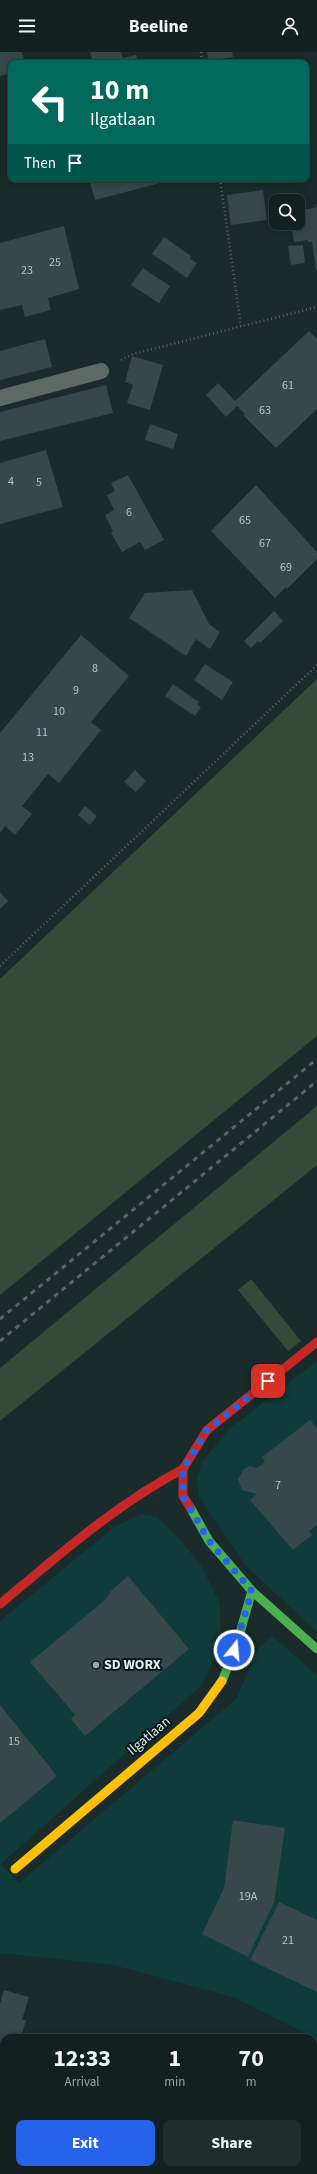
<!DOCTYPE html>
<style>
body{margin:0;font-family:"Source Sans 3",sans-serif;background:#202d2d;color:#f1f3f6;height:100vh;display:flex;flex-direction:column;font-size:15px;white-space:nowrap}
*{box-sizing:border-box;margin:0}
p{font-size:13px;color:#9da3a5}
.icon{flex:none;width:22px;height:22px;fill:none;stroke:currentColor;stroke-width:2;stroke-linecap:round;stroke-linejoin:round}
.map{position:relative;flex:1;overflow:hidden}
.drawer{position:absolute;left:0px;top:1982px;width:317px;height:140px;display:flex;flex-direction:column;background:#132020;border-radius:12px 12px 0 0;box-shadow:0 2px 10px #0003,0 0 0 1px #323e3e}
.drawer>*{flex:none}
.hud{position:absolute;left:8px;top:8px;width:301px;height:122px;border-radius:8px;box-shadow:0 2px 10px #0003,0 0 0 1px #323e3e;background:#00695c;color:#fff;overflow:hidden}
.fabs{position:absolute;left:269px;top:142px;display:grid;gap:8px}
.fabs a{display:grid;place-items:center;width:36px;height:36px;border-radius:8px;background:#132020;box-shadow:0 2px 10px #0003,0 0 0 1px #323e3e;font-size:20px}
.pin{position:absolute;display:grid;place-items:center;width:34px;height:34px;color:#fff;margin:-17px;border-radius:8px;box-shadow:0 2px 6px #0006}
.me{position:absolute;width:44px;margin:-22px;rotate:17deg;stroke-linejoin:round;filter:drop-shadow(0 0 3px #0008)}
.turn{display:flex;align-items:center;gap:14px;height:84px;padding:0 16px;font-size:18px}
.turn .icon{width:52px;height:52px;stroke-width:2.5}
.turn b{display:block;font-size:28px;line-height:34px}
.then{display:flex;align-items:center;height:38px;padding:0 16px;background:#0003;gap:8px;font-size:15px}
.eta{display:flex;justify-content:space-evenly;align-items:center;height:68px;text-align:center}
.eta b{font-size:24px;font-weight:700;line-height:28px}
.button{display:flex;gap:8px;margin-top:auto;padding:8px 16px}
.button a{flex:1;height:46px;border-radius:8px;background:#2563eb;color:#fff;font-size:16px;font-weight:700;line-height:46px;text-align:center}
.button a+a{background:#202d2d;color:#f1f3f6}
header{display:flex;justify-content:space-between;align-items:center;height:52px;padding:0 16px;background:#132020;font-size:18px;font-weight:700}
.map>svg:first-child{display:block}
.built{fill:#0f3b3b}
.green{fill:#344b3a}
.building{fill:#36484a}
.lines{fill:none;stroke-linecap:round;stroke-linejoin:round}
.path{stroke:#596361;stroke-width:2.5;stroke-dasharray:1 3;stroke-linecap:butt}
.lane{stroke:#606866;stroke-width:16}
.fast{stroke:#4caf50;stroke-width:9}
.slow{stroke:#ffc107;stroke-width:9}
.jam{stroke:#c62828;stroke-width:9}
.rail{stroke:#5a6563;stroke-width:3;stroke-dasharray:5 5;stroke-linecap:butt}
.route{stroke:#2563eb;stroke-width:7;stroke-dasharray:0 12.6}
.poi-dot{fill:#98aaaa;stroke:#0a1818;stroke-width:1.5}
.labels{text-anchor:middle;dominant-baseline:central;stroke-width:4;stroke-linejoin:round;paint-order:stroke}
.number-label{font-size:12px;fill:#b3c5c6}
.poi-label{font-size:14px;font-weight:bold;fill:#ddefef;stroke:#0a1818;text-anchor:start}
.street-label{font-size:14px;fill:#ddefef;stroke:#0a1818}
</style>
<header><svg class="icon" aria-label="menu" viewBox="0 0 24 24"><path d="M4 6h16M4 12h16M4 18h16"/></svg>Beeline<svg class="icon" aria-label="person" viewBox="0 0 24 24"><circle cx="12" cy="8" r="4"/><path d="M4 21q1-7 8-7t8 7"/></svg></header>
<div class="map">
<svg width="317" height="2122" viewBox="0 0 317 2122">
<rect width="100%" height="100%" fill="#192b2b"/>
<path class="built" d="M317 1309V1580L246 1514 199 1445 196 1429 202 1410 229 1377Z
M141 1462 157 1465 182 1490 202 1515 220 1552 221 1591 202 1633 1 1812 19 1831 236 1647 258 1596 272 1584 317 1623V1987L233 1945 113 1913 0 1901V1569L113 1476Z"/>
<path class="green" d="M317 627V984L0 1243V927Z
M317 1054V1113L0 1369V1316Z
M251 1227 301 1289 288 1299 238 1238Z"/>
<path class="building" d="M0 0H22L25 11H11V21L0 24Z
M90 0H121L123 6 136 3 138 11H93Z
M207 0H232L233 5 209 9Z
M89 127H163L164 130 95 148Z
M263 138 267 168 231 173 227 143Z
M317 155V218H316L312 190H308V188L294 190 291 171H298V159Z
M64 174 79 237 48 246 51 258 25 265 22 253 0 258V191Z
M164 185 191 204 190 207 197 211 187 226 152 202Z
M303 193 305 211 291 213 288 194Z
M143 216 170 234 159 251 131 233Z
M309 279 317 287V357L276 396 243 363 245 362 237 354 226 365 206 343 218 331 235 349Z
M45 287 52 315 0 328V299Z
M132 304 163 313 150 358 127 351 133 333 125 330Z
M106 333 113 361 0 389V360Z
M150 372 178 382 173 397 145 388Z
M46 398 63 455 0 472V411Z
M128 423 164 488 145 498 140 490 122 500 111 481 113 479 105 463 114 458 107 443 115 439 111 431Z
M256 433 317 500V507L287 537 286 535 275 546 211 479Z
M192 538 209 572 220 580 210 597 196 587 186 604 129 566 145 541Z
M274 559 283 569 260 591 258 589 251 596 244 589Z
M81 583 129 624 91 670 101 678 59 731 48 722 22 754 32 762 15 783 5 774 0 781V681Z
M205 612 233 630 222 648 194 628Z
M173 632 199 650 197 652 201 655 195 664 165 644Z
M135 718 146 729 136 740 124 730Z
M85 754 97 764 90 773 78 763Z
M0 840 8 849 0 857Z
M310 1368 317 1376V1473L309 1479 312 1483 293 1498 250 1448 257 1442 242 1438 238 1427 244 1417 250 1414 257 1416 265 1410 262 1405Z
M128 1524 189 1597 85 1684 71 1667 75 1663 30 1610 105 1548 111 1539Z
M0 1653 57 1724 0 1771Z
M233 1768 285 1776 274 1851 248 1905 202 1882 224 1836Z
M279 1850 317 1868V1940L250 1908Z
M4 1938 29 1945 22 1968H26L21 1986H4V2002L0 2001V1952Z
M313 1998H317V2010H313Z
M0 2061 4 2062V2116L0 2115Z
M47 2118H87L86 2122Z
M193 2118H261L260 2122H192Z"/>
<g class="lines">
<path class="path" d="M201 0 202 11
M220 127 241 274
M121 308 133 302 317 255
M0 914 317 613"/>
<path class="lane" d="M0 346 101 319"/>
<path class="fast" d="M190 1455 209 1489 252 1539 317 1597
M222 1629 235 1598 252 1539"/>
<path class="slow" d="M15 1817 199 1661 222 1629"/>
<path class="jam" d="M190 1455 183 1444V1417L207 1378 317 1290
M0 1552C59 1503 115 1453 183 1417"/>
<path class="rail" d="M0 1267 317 1007
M0 1289 317 1029"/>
</g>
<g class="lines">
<path class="route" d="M234 1598 252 1539 209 1489 183 1444V1417L207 1378 268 1329"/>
</g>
<circle class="poi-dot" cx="96" cy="1613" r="4"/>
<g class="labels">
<g class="number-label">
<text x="55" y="210">25</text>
<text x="27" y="218">23</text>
<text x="288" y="333">61</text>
<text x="265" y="358">63</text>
<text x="11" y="429">4</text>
<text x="39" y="430">5</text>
<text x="129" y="460">6</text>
<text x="245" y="468">65</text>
<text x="265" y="491">67</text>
<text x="286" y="515">69</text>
<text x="95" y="616">8</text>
<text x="76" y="638">9</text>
<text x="59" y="659">10</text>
<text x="42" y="680">11</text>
<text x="28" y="705">13</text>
<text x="278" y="1433">7</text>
<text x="14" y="1689">15</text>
<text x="248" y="1844">19A</text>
<text x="288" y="1888">21</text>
</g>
<g class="poi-label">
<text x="104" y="1613">SD WORX</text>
</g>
<g class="street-label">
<text transform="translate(149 1684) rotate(-40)">Ilgatlaan</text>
</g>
</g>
</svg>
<div class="fabs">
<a><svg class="icon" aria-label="search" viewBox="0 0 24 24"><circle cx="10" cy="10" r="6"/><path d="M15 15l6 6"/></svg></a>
</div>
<div class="pin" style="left:268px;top:1329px;background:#d93025"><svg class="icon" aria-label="arrive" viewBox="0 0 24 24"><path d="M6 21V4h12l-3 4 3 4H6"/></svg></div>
<svg class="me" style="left:234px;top:1598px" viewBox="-20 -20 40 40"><circle r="17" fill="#2563eb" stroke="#fff" stroke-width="3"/><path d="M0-11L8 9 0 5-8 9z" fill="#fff"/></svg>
<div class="hud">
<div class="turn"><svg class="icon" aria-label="left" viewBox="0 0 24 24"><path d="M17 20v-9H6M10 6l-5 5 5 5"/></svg><div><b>10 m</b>Ilgatlaan</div></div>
<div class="then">Then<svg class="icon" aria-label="arrive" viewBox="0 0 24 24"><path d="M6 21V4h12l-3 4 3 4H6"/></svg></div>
</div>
<section class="drawer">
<div class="eta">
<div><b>12:33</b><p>Arrival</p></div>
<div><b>1</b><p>min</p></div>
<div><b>70</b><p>m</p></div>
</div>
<div class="button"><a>Exit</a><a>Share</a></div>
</section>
</div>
